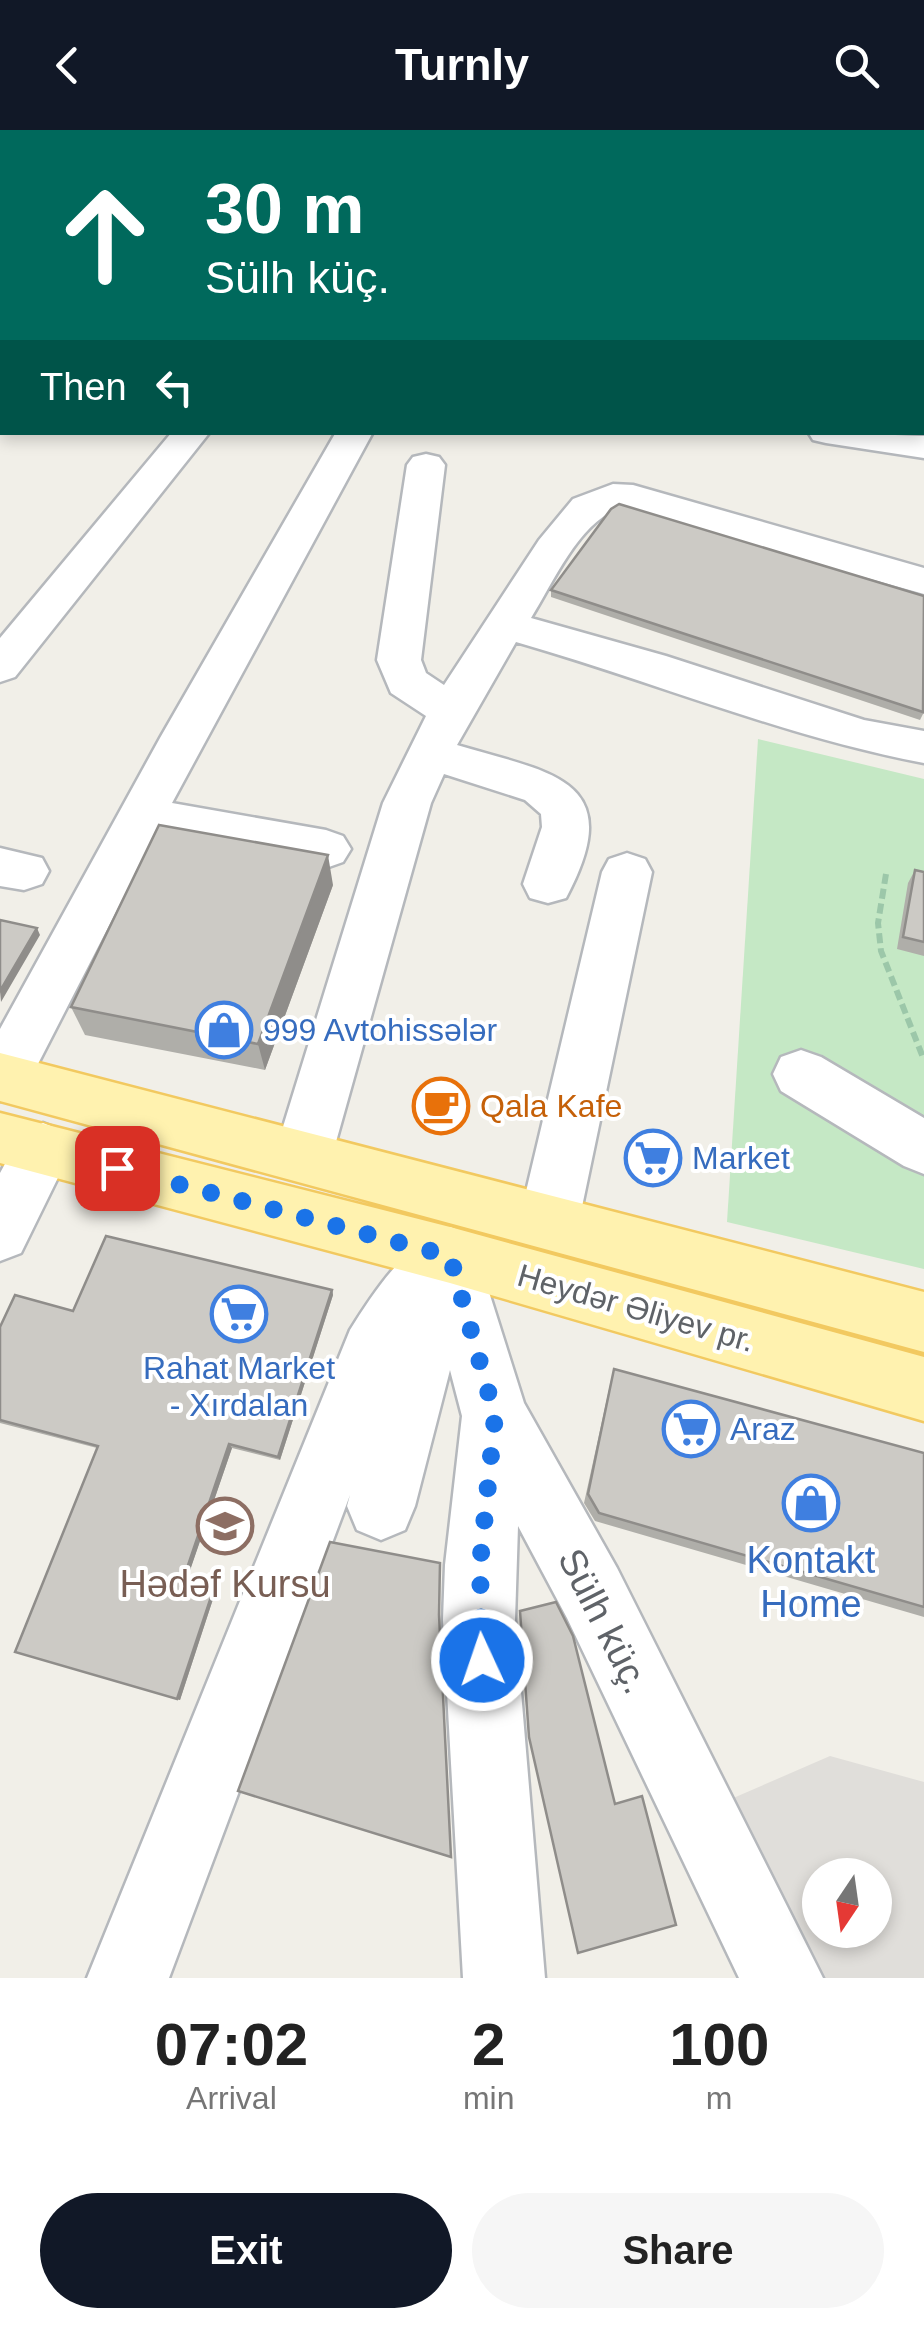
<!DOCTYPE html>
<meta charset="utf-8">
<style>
body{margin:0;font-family:Arial,sans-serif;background:#f6f6f6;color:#222;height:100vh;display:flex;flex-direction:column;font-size:38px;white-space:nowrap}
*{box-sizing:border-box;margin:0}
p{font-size:32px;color:#767676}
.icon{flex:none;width:55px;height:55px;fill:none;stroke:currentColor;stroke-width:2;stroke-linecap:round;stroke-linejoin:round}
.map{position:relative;height:1848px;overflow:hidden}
.panel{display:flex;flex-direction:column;background:#fff;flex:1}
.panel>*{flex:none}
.top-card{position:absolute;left:0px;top:0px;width:925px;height:305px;box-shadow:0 5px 15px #0003;background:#00695c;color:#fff;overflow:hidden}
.needle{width:65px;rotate:193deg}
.controls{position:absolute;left:802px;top:1728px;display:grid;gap:20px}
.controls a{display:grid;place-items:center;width:90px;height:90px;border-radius:50%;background:#fff;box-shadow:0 5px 15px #0003;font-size:50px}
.pin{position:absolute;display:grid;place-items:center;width:85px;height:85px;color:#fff;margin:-42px;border-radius:20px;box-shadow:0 5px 15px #0006}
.me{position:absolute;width:110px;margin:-55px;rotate:357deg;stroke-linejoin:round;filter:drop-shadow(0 0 8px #0008)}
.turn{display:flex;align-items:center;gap:35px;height:210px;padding:0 40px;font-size:45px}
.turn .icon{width:130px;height:130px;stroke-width:2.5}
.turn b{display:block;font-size:70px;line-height:85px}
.then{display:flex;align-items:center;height:95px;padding:0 40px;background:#0003;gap:20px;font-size:38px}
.eta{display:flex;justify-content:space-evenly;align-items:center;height:170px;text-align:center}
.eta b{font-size:60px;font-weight:700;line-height:70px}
.button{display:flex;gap:20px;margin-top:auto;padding:20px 40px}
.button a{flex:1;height:115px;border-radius:60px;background:#111827;color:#fff;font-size:40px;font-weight:700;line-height:115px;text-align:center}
.button a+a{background:#f6f6f6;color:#222}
header{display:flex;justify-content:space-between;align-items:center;height:130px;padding:0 40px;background:#111827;color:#fff;font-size:45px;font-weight:700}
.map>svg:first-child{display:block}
.industrial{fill:#e0deda;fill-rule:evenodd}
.green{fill:#c5e8c5}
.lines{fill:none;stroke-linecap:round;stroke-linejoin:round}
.minor-casing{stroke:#b5b8bc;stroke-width:5}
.major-casing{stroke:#f2c960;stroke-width:5}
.highway-casing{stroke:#f9ab00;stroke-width:5}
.path{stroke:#9cc7a9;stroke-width:6;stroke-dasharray:10 5;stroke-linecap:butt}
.minor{fill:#fff;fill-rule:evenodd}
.major{fill:#fff2af;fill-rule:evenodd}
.highway{fill:#fde293;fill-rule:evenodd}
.rail-casing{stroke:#b6b7b8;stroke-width:8}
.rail{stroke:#fff;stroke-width:5;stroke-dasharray:14;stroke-linecap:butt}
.wall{fill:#afaea9}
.shaded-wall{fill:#8f8d8a}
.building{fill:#cccac5;stroke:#8f8d8a;stroke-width:2.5}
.route{stroke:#1a73e8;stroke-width:18;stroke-dasharray:0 32.4}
.labels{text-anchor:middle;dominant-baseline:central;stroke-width:8;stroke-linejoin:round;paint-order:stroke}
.shop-label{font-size:32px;fill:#366cbe;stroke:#fff;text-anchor:start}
.food-label{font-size:32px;fill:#c56008;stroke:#fff;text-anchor:start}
.street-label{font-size:32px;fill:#5f6368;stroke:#fff}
.near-shop-label{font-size:38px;fill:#366cbe;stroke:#fff}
.near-education-label{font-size:38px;fill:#785e54;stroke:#fff}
.near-street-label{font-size:38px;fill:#5f6368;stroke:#fff}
</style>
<header><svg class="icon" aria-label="back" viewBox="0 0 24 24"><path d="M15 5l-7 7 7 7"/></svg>Turnly<svg class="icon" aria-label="search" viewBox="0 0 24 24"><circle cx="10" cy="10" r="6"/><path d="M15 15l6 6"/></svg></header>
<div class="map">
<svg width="924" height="1848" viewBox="0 0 924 1848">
<rect width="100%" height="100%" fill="#f1efe8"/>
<path class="industrial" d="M830 1626 924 1652V1848H821L731 1669ZM820 1745H875V1800H820Z"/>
<path class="green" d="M758 609 924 649V1139L727 1092Z"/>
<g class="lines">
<g class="minor-casing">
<path id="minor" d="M335 0H378L379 2H337Z
M172 302H210L15 547 0 552V508Z
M336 302H373L172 673 326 700 343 706 351 719 343 732 326 738 155 706 22 965 0 971V899L160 608Z
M808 302 924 306V328L826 313 813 310Z
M426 324 439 327 445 335 421 530 426 543 444 555 539 410 573 369 613 354 633 355 924 438V464L618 378C577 396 554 451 531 488L666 526 864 590 924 601V633C786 607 652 551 516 512L457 615C550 643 630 648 566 768L548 773 530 768 523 754 542 697 541 684 525 670 444 644 431 673 332 1026 323 1044 303 1052 283 1044 274 1026 383 673 426 586 391 563 377 530 407 335 413 327Z
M0 718 42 728 49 741 42 754 24 760 0 756Z
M627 723 645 729 652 742 579 1091 570 1111 549 1119 528 1111 519 1091 602 742 609 729Z
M801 920 821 927 924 988V1044L904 1036 781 961 773 944 781 927Z
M43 993 63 1001 72 1019 21 1123 0 1131V1043L23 1001Z
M450 1097 471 1105 524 1273 617 1438 823 1848H739L567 1488 518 1396 515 1490 545 1848H463L443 1490 445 1435 462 1286 450 1240 415 1376 405 1400 381 1410 357 1400 347 1376 350 1365 169 1848H87L350 1200C375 1160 405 1114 450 1097Z"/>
</g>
<g class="major-casing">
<path id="major" d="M0 923 924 1162V1222L0 971Z
M0 983 450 1097 924 1227V1291L450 1153 0 1033Z"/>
</g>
<g class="highway-casing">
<path id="highway" d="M731 0H769L770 2H733Z
M790 0H829L830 2H792Z
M922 31H924V49H922Z"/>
</g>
<path class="path" d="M886 744 878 793 881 821 924 930"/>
<use href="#minor" class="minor"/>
<use href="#major" class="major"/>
<use href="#highway" class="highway"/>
<g class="rail-casing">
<path id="rail" d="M419 0 434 2
M454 0 466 2"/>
</g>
<use href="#rail" class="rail"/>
</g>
<path class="wall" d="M551 460 924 582 920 590 551 467Z
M915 740 924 742V826L897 819 908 753Z
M333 755 265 940 85 905 71 877Z
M332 1160 333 1165 280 1330 232 1318 184 1457 212 1464 214 1466 180 1570 15 1522 97 1318 0 1293V1197L73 1181Z
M614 1239 924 1323V1487L595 1391 584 1373 611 1250Z
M520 1481 578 1823 529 1608Z"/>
<path class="shaded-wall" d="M328 725 333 755 265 940 258 914Z
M37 798 40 805 1 872 0 861Z
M332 1160 333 1165 280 1330 278 1327Z
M229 1314 232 1318 184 1458 181 1456Z
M212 1464 214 1466 180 1570 177 1569Z"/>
<path class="building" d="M619 374 924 466 923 582 551 460 611 379Z
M159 695 328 725 258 914 71 877Z
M915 740 924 742V812L903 807Z
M0 790 37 798 0 861Z
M106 1106 332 1160 278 1327 229 1314 181 1456 212 1464 177 1569 15 1522 98 1316 0 1290V1197L15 1165 73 1181Z
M614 1239 924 1323V1477L599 1383 588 1364Z
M330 1412 440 1433 439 1485 451 1727 238 1661Z
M556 1472 573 1506 615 1674 642 1666 676 1795 578 1823 529 1607 520 1481Z"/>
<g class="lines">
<path class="route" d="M117 1038 450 1126 495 1286 480 1434 482 1530"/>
</g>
<defs>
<g id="shop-ring" transform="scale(2.875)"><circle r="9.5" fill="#fff" stroke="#3f7fe0" stroke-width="1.5"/><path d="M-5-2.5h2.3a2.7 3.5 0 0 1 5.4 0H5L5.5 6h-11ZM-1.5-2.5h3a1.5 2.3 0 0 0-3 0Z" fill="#3f7fe0"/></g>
<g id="cafe-ring" transform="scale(2.875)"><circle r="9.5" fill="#fff" stroke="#e8710a" stroke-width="1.5"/><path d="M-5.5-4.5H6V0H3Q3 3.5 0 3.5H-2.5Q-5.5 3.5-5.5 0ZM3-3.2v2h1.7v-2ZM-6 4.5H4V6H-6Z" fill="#e8710a"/></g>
<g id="supermarket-ring" transform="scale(2.875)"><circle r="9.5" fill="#fff" stroke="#3f7fe0" stroke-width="1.5"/><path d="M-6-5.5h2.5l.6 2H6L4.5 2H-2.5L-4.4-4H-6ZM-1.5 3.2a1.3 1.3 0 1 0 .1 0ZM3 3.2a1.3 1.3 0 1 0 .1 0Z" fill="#3f7fe0"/></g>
<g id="school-ring" transform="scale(2.875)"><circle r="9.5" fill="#fff" stroke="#8d6e63" stroke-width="1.5"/><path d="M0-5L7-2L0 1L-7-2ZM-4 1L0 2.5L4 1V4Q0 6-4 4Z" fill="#8d6e63"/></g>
</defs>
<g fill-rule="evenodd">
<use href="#shop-ring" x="224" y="900"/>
<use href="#cafe-ring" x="441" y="976"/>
<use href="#supermarket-ring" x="653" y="1028"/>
<use href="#supermarket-ring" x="239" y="1184"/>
<use href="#supermarket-ring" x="691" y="1299"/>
<use href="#shop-ring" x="811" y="1373"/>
<use href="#school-ring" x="225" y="1396"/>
</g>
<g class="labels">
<g class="shop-label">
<text x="263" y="900">999 Avtohissələr</text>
<text x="692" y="1028">Market</text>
<text x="239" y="1238" text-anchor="middle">Rahat Market<tspan x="239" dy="37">- Xırdalan</tspan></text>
<text x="730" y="1299">Araz</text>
</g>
<g class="food-label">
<text x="480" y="976">Qala Kafe</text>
</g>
<g class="street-label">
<text transform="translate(636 1178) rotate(16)">Heydər Əliyev pr.</text>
</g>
<g class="near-shop-label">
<text x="811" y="1430">Kontakt<tspan x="811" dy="44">Home</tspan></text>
</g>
<g class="near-education-label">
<text x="225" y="1454">Hədəf Kursu</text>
</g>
<g class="near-street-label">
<text transform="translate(604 1491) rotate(63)">Sülh küç.</text>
</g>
</g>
</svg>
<div class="controls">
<a><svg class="needle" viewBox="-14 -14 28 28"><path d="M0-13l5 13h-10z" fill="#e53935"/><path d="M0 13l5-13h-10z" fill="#767676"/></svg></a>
</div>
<div class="pin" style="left:117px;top:1038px;background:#d93025"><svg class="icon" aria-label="arrive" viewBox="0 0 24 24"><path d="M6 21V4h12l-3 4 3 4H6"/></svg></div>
<svg class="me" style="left:482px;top:1530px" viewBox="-20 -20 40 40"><circle r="17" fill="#1a73e8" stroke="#fff" stroke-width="3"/><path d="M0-11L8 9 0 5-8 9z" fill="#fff"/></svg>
<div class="top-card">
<div class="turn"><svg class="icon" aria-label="ahead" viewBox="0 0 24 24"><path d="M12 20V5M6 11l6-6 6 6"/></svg><div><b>30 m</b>Sülh küç.</div></div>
<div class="then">Then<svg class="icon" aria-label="left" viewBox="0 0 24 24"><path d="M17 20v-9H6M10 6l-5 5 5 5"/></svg></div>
</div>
</div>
<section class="panel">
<div class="eta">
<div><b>07:02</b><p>Arrival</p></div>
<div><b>2</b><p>min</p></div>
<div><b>100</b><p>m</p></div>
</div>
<div class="button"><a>Exit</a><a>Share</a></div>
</section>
